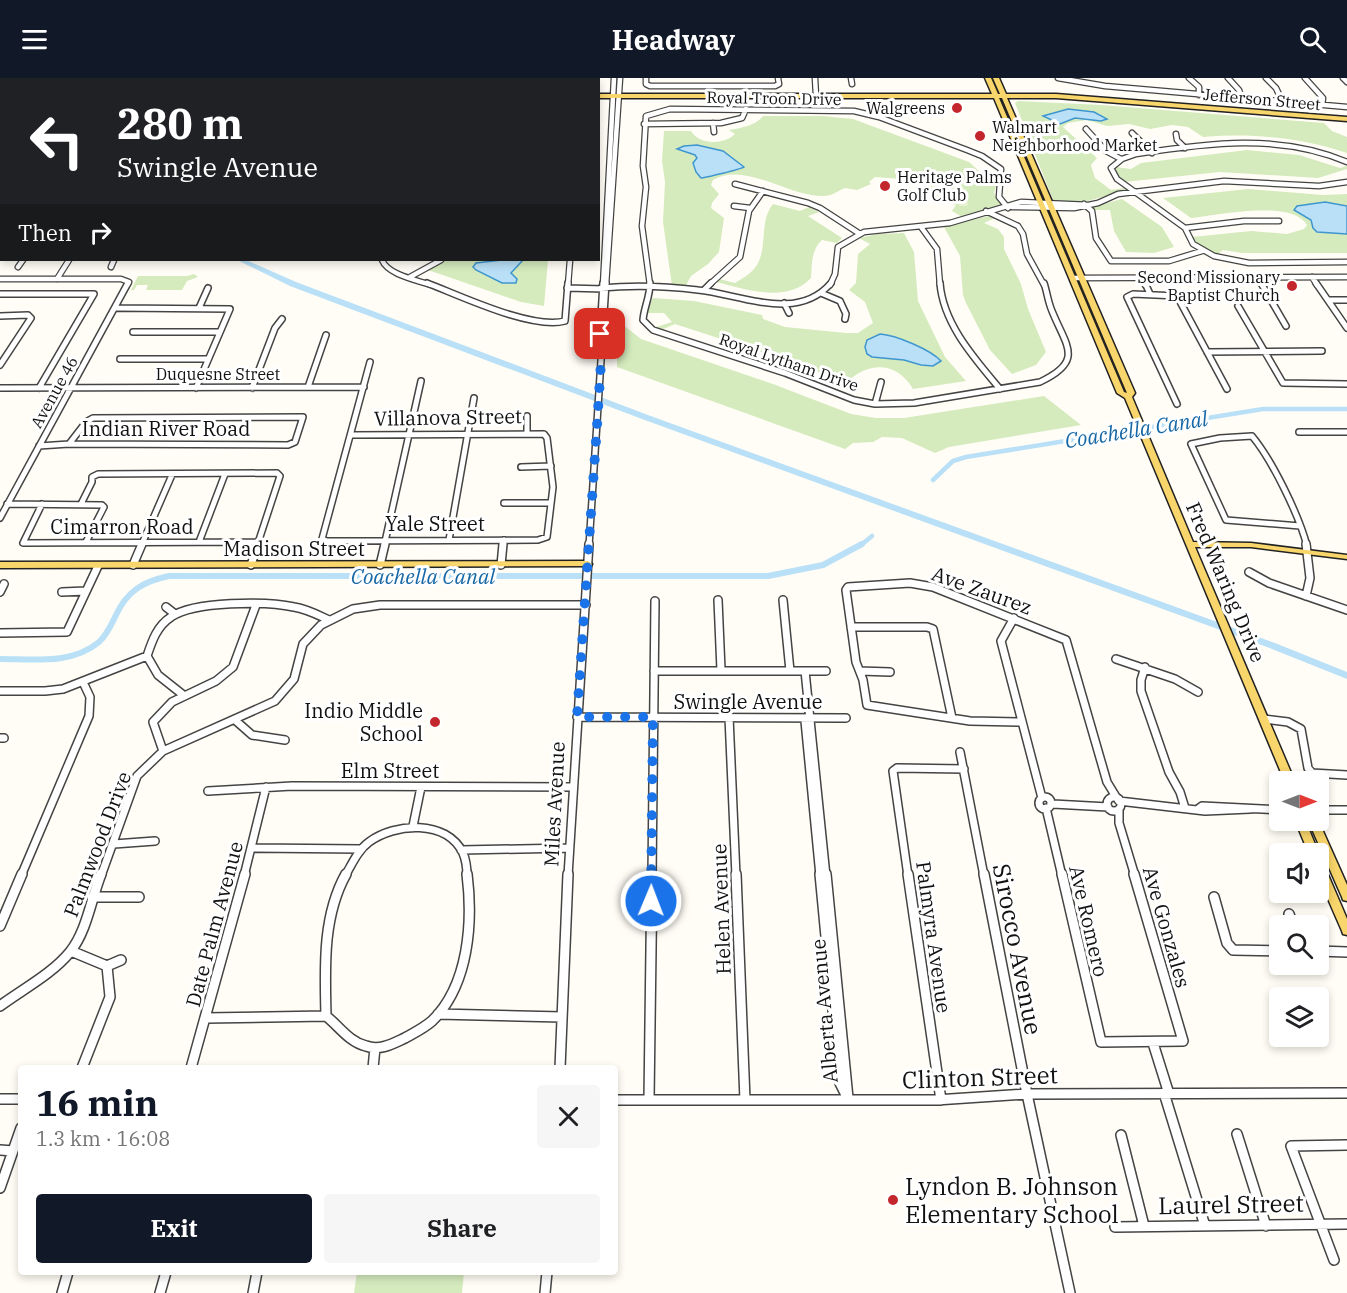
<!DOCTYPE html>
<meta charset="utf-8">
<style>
body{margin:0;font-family:"IBM Plex Serif",serif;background:#f6f6f6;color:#202124;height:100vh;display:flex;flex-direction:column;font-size:22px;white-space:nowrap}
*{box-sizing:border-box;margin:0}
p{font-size:20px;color:#757577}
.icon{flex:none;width:33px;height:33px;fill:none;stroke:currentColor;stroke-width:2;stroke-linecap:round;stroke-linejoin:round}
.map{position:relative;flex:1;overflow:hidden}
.panel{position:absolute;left:18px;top:987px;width:600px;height:210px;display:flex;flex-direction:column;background:#fff;border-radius:6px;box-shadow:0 3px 9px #0003}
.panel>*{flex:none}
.hud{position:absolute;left:0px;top:0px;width:600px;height:183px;box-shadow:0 3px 9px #0003;background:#202124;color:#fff;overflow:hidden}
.needle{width:39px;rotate:90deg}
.buttons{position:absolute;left:1269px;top:693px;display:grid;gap:12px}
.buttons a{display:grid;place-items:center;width:60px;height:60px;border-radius:6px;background:#fff;box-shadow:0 3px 9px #0003;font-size:30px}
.pin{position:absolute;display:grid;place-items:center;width:51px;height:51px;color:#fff;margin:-26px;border-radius:12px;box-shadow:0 3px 9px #0006}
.me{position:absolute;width:66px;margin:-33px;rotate:1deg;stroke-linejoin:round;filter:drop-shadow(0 0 4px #0008)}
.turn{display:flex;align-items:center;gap:21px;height:126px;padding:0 18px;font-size:27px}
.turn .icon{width:78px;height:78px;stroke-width:2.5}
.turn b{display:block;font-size:42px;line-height:51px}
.then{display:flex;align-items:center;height:57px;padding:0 18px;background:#0003;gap:12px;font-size:22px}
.round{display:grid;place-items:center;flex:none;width:63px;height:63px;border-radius:6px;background:#f6f6f6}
.headline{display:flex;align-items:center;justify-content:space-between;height:102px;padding:0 18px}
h1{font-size:36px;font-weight:700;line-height:45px;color:#111827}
.button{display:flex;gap:12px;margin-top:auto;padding:12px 18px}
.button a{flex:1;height:69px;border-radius:6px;background:#111827;color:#fff;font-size:24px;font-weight:700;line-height:69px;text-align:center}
.button a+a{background:#f6f6f6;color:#202124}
header{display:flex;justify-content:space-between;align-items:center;height:78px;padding:0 18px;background:#111827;color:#fff;font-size:27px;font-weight:700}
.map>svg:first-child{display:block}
.green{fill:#d5ebbd}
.pitch{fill:#e6f2cf}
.water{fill:#b9e0f7;stroke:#3f96cf;stroke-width:1.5}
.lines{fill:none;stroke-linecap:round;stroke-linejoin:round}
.canal-far1{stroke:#b9e0f7;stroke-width:4.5}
.canal{stroke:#b9e0f7;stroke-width:6}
.river{fill:#b9e0f7;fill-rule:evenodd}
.minor-far3-casing{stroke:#444;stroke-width:7}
.minor-far2-casing{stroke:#444;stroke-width:8}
.minor-far1-casing{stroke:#444;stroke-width:10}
.minor-casing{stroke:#444;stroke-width:12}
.major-casing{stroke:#222;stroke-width:3}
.minor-far3{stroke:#fff;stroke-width:4.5}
.minor-far2{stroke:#fff;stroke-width:5}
.minor-far1{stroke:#fff;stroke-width:7}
.minor{stroke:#fff;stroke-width:9}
.major{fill:#f9d66b;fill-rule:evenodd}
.route{stroke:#1a73e8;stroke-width:10;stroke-dasharray:0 18}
.poi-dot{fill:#c4262e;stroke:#fff;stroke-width:2}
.labels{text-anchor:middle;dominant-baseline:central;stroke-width:6;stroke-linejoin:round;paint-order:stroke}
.far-street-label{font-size:16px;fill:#111;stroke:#fff}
.far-poi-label{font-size:16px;fill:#111;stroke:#fff;text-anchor:end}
.street-label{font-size:20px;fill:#111;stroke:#fff}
.poi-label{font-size:20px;fill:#111;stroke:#fff;text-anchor:end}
.water-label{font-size:21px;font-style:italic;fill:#1768a6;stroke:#fff}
.near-street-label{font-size:24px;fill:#111;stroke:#fff}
.near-poi-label{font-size:24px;fill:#111;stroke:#fff;text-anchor:start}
</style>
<header><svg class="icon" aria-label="menu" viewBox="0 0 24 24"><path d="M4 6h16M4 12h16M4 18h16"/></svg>Headway<svg class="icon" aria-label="search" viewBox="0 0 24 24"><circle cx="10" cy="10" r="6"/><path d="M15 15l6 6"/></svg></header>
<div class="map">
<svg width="1347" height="1215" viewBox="0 0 1347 1215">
<rect width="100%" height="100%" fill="#fffdf5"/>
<path class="green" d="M288 0H569L292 1Z
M1018 23 1101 27 1324 45 1332 53 1347 59V75C1300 59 1252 55 1203 59L1188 49 1172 47 1150 51 1129 46 1107 48 1087 42 1068 45 1063 49 1097 80 1091 87 1095 100 1111 112 1124 110 1126 112 1081 125 1053 122 1015 25Z
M763 38H822L853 41 969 84 979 93 982 101 998 103 994 115 1001 127 977 136 962 139 952 133 956 127 936 121H953L952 113 942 112 941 104 875 99 869 104 871 106 857 112 845 110C837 113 833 118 823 118 789 119 745 83 713 102L711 107 719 116 712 125 711 130 724 140 719 174 708 186 691 198 685 209 672 208 663 144 665 104 662 83 664 53H691C699 67 724 67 735 56L729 52C741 50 755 48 763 38Z
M1247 72 1299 77 1340 90 1347 88V91L1318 100 1220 94 1124 104 1115 92 1116 89 1131 91 1141 85Z
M1248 111 1323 117 1347 116V175H1242L1223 172 1216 177 1196 166 1192 159 1251 153 1287 156 1304 151 1307 147C1292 121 1217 137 1191 140L1163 120Z
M1122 121 1162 149 1174 169 1154 175 1126 174 1114 153 1110 132H1095L1092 129Z
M773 126 800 133 809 129 819 134 808 138 842 160 837 165 822 162C811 172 812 186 811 200 787 226 744 211 716 204L719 201 735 205C743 200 752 195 757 187 768 168 759 143 773 126Z
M988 138 995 140 984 145 998 151 1004 159V171L1021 206 1028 231 1046 274 1036 287 1012 296 990 272 966 225 963 217 960 178 944 149Z
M904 155 914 174 918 223 945 279 966 303 913 311C897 283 868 283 846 305L801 287 675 246 661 252 656 249 672 244 664 235H647V230L653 220 694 223 762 237 763 241 785 249 846 255H858L873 245 865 224 849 212 856 205 858 176 870 166 859 160 878 156Z
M445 182H548L544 228 521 224 428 192Z
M194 196 198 199 187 203 182 212H146L148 207H137L134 212H131L138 198H187Z
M622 246 641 261 773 306 851 336 876 340H904L1044 318 1081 347 949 369 935 375 902 360 882 359 873 364 853 365 845 371 617 289V264L615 262 616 247Z
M357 1194H464L462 1215H354Z"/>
<path class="pitch" d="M923 104 941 105 942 112 952 113 953 121 967 122 968 128H959L958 124 948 123V121L934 120 933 112 923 111Z"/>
<path class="water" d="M1068 31 1094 34 1107 41 1101 43 1075 40 1060 46 1043 38Z
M697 67 723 73 744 89C742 91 704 100 701 100L696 94 693 85 697 80 695 77 677 71 684 68Z
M1325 124 1347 128V156L1317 154 1313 150 1311 142 1294 132 1297 128Z
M502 182H523L511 195 517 201 516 205H502L476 192 473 189 476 185Z
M880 256C896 257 931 272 941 283L933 288 921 287 904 282 872 279 867 276 865 269 867 262Z"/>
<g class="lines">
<path class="canal-far1" d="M933 402 953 383 966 379 1263 331H1347
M860 468 872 458"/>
<path class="canal" d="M0 581C32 581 72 587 99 564 107 557 111 547 116 537 127 513 144 503 169 498H768L823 487 862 466"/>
<path class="river" d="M9 0H15V2H9Z
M237 182H246L296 204 648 337 1275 565 1347 594V601L1267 569 642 341 290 208Z"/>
<g class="minor-far3-casing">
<path id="minor-far3" d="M646 0V6L650 8H775L779 6 778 0
M815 0 816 18
M851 0 852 6
M1058 0 1105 8 1347 29
M1189 0 1199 9V17
M1228 0 1239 12 1242 21
M1266 0 1276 10 1282 23
M1305 0 1323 20 1322 27
M1343 0 1347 4
M72 2 74 0
M713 45 714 54
M644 46 721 45 742 40 746 31
M1086 51 1106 73 1121 81
M1132 55 1152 75
M1176 56 1177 62 1185 70
M1347 84C1280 55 1207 65 1136 76L1122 81 1111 90 1117 101 1185 150 1193 166 1214 178 1249 185 1347 184
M735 106 808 125 820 130 860 156
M1084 126 1092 133 1096 160 1111 183H1169L1202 173
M734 128 750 130
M1012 129 1074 130 1098 125 1118 116 1224 103 1319 108 1347 104
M986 133 1018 148 1023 156 1027 176 1044 207
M921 149 937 171 940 207
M1185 150 1244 143H1279
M0 152 2 150
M382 182C388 197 417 202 431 207
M18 189 23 182
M111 189 114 182
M410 199 441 182
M1257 199 1262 207
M1312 199 1317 207
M1073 200 1347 199
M1142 200 1145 207
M0 201H121L129 204 127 207
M57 201 69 182
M568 207 570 182
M603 207 614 0
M606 207 620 0
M650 207 642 148 646 109 643 88 646 38 670 31 854 33 879 39 967 72 982 78 1001 91 999 119 1008 130
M709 207 740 179 749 133 763 113
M830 207 835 196 838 169 864 154 950 145 1021 124 1090 127"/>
</g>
<g class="minor-far2-casing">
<path id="minor-far2" d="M427 205C461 218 532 252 565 243L568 205
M650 205C650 219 644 229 643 242L653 252 785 295 854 322 875 326 914 325 1040 304C1085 283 1066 268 1052 233 1048 224 1047 214 1044 205
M940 205C943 246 975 281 1000 311
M1145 205 1150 216
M1261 205 1286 248
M1316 205 1347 250
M567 210 604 211
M601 210C633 207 666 208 698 212 740 216 797 245 831 205
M704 212 711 205
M821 215 840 223 846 236 845 241
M0 216H94L39 310
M1329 222H1347
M784 225 789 235
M1238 228 1283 305 1347 306
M116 230 230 231 196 310
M199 230 208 210
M0 238 28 237 31 240 0 287
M133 254H220
M600 255 603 205
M1207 274 1322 273
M120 281H208
M308 309 326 257
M0 310 364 309
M252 310 275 250 282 241
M875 326 881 304
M1177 326 1127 219 1133 216 1177 218 1227 311
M527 338V355
M303 339 295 364 288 367 69 366 86 344 93 340Z
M1299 354H1347
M351 357 544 356 547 360 553 409 547 459 538 462 327 463 322 461 370 284
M39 368 69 366
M521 389 551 388
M504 425H550
M7 426 102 427 104 429 86 464
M42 426 23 465 257 464
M81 426 92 404V399L98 396 277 395 280 398 257 468
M0 440 128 205
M1300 448 1226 442 1191 366 1220 360 1252 358C1272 382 1299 437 1307 468
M449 462 474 320
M199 464 225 396
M141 468 172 397
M384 468 421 303
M503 468 504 462
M589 468 606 205"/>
</g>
<g class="minor-far1-casing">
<path id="minor-far1" d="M133 487 142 466
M251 487 258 466
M380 487 385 466
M501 487 503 466
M1249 494 1269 505 1347 532
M0 514 4 506
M62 514 86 513
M1306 518 1310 500 1306 466
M718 522 721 592
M783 522 790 593
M166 529 175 536
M1014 540 1001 563 1042 720
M851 549H927L933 551 952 640
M0 555 67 554 98 488
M1116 581 1175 601 1198 614
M1145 589 1141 602V613L1169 694 1180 714 1185 730
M654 593H826
M805 593 826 798
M860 593 890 594
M0 613H45L63 611 147 578
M182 616 158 597 147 578C152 563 157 548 171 539 194 523 266 523 294 529 307 531 318 537 329 542
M577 639 846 640
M729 639 736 798
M808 640 805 643 820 798
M1264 641 1288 644 1301 651 1308 690 1312 695 1347 697
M235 642 252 657 285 662
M1021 644 970 643 867 627 863 602 856 584 846 512 848 509 910 505 933 509 1066 562 1107 704 1118 722
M0 660H4
M163 673 153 644 172 624 216 603 233 589 256 527
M960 674 984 798
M208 713 292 708 573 709
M1039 725a6 6 0 1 1 12 0a6 6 0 1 1-12 0Z
M1107 726a7 7 0 1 1 14 0a7 7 0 1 1-14 0Z
M1119 723 1205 733 1250 731
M1053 726 1108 729
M1046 730 1062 798
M1119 731V745L1135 798
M1198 731 1202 728 1280 732
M1318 732H1347
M413 748 421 709
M114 766 155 763
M252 770 360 771
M461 772 569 770
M21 798 89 638 90 619 83 604
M101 798 137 698 163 673 275 623 294 601 303 566 321 547 353 531 380 527H586
M244 798 266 709
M345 798C352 786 358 772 369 764 395 745 446 741 463 775 466 782 467 791 467 798
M568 798 589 466
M652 798 655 523
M908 798 893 693 897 690 964 691"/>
</g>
<g class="minor-casing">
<path id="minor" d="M346 796C322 839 325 891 326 938 339 948 349 964 366 968 380 973 392 966 405 960 414 955 424 950 432 943 469 907 473 844 467 796
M736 796 745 1022
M820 796 840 1005 847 1019
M826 796 848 1020
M908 796 941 1022
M984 796 1027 1016 1070 1215
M1062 796 1101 964 1183 963 1134 796
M92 819H139
M1214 819 1227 865 1233 872 1280 873
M1289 836 1293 848
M0 848 22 796
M71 873 107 888 110 919 82 990
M1318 873 1347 874
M107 888 121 882
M0 928C23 911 52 896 70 874 87 853 91 821 101 796
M438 936 562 939
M206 940 326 938
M1153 965 1169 1016
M191 990 245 796
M373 990 375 970
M560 990 568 796
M1164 1015 1205 1148
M0 1021H21
M649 1021 652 796
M615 1022H936L1027 1016 1347 1015
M1237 1056 1266 1148
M1121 1057 1144 1148
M0 1072 13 1073
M0 1110 21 1050
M1115 1149 1347 1146
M1334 1182 1291 1068 1347 1067
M62 1215 68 1194
M160 1215 166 1194
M253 1215 257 1194
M545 1215 547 1194"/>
</g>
<g class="major-casing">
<path id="major" d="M985 0H991L998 16H1000L993 0H999L1006 16H1056L1347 39V43L1056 20H1007L1135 315 1132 319 1193 464 1251 465 1347 477V481L1251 469H1195L1295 704H1285L1125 320 1117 315 994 20H598V16H992ZM999 20H1002L1127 315 1124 314Z
M0 20H2V24H0Z
M588 483 592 486 591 488 0 490V484Z
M1295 742H1305L1319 776 1318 777V776H1309Z
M1308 742H1318L1347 807V823L1343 822 1342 819Z
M1318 781 1322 782 1323 785 1347 841V857L1343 856 1342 853 1318 798Z"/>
</g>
<use href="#minor-far3" class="minor-far3"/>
<use href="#minor-far2" class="minor-far2"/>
<use href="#minor-far1" class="minor-far1"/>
<use href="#minor" class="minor"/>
<use href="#major" class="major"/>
</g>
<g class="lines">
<path class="route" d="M600 256 601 284 597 348 577 639H653L651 823"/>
</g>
<g class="poi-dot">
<circle cx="957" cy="30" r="6"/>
<circle cx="980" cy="58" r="6"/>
<circle cx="885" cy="108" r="6"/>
<circle cx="1292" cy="208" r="6"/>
<circle cx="435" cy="644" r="6"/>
<circle cx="893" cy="1122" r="6"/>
</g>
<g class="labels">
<g class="far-street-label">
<text transform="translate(774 20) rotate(1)">Royal Troon Drive</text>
<text transform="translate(1262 21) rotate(5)">Jefferson Street</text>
<text transform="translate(789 284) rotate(19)">Royal Lytham Drive</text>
<text x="218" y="296">Duquesne Street</text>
<text transform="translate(54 314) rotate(-61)">Avenue 46</text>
</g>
<g class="far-poi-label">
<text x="945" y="30">Walgreens</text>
<text x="992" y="49" text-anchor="start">Walmart<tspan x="992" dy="18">Neighborhood Market</tspan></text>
<text x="897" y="99" text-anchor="start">Heritage Palms<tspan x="897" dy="18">Golf Club</tspan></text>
<text x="1280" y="199">Second Missionary<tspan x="1280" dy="18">Baptist Church</tspan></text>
</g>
<g class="street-label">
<text transform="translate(448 339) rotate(-1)">Villanova Street</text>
<text x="166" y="350">Indian River Road</text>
<text x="435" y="445">Yale Street</text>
<text x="122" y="448">Cimarron Road</text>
<text x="294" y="470">Madison Street</text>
<text transform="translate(1226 504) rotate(67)">Fred Waring Drive</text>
<text transform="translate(982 512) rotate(20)">Ave Zaurez</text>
<text x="748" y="623">Swingle Avenue</text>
<text x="390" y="692">Elm Street</text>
<text transform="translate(554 726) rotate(-87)">Miles Avenue</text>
<text transform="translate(97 766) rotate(-69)">Palmwood Drive</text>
<text transform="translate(721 831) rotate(-92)">Helen Avenue</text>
<text transform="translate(1089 843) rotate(77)">Ave Romero</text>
<text transform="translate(214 846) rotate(-75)">Date Palm Avenue</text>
<text transform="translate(1167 849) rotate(74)">Ave Gonzales</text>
<text transform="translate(934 859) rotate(82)">Palmyra Avenue</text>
<text transform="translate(824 933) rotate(-95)">Alberta Avenue</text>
</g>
<g class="poi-label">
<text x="423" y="632">Indio Middle<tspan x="423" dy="23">School</tspan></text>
</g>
<g class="water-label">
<text transform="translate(1136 351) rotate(-9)">Coachella Canal</text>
<text x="423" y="498">Coachella Canal</text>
</g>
<g class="near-street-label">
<text transform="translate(1018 871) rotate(79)">Sirocco Avenue</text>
<text transform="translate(980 999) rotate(-2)">Clinton Street</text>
<text transform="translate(1231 1126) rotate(-1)">Laurel Street</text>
</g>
<g class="near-poi-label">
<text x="905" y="1108">Lyndon B. Johnson<tspan x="905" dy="28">Elementary School</tspan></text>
</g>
</g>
</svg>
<div class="buttons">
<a><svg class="needle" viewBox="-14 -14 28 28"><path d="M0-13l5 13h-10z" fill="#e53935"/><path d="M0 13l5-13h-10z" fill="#757577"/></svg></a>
<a><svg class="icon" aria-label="sound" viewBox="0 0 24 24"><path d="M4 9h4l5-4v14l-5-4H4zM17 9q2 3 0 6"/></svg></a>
<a><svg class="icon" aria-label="search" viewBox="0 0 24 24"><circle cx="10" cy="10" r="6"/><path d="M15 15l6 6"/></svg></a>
<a><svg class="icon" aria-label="layers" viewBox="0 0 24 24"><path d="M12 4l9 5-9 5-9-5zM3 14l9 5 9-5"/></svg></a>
</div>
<div class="pin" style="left:600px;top:256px;background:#d93025"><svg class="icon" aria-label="arrive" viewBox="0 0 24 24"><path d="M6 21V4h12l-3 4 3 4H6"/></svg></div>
<svg class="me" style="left:651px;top:823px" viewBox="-20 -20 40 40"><circle r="17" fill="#1a73e8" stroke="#fff" stroke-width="3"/><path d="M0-11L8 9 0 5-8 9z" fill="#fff"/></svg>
<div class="hud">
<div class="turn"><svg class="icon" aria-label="left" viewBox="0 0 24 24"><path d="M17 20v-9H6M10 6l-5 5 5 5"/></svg><div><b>280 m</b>Swingle Avenue</div></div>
<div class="then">Then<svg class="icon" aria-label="right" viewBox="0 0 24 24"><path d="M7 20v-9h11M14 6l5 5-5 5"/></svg></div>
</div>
<section class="panel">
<div class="headline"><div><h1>16 min</h1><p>1.3 km · 16:08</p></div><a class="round"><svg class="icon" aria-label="close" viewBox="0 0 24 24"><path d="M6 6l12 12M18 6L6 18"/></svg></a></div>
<div class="button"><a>Exit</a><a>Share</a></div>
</section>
</div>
